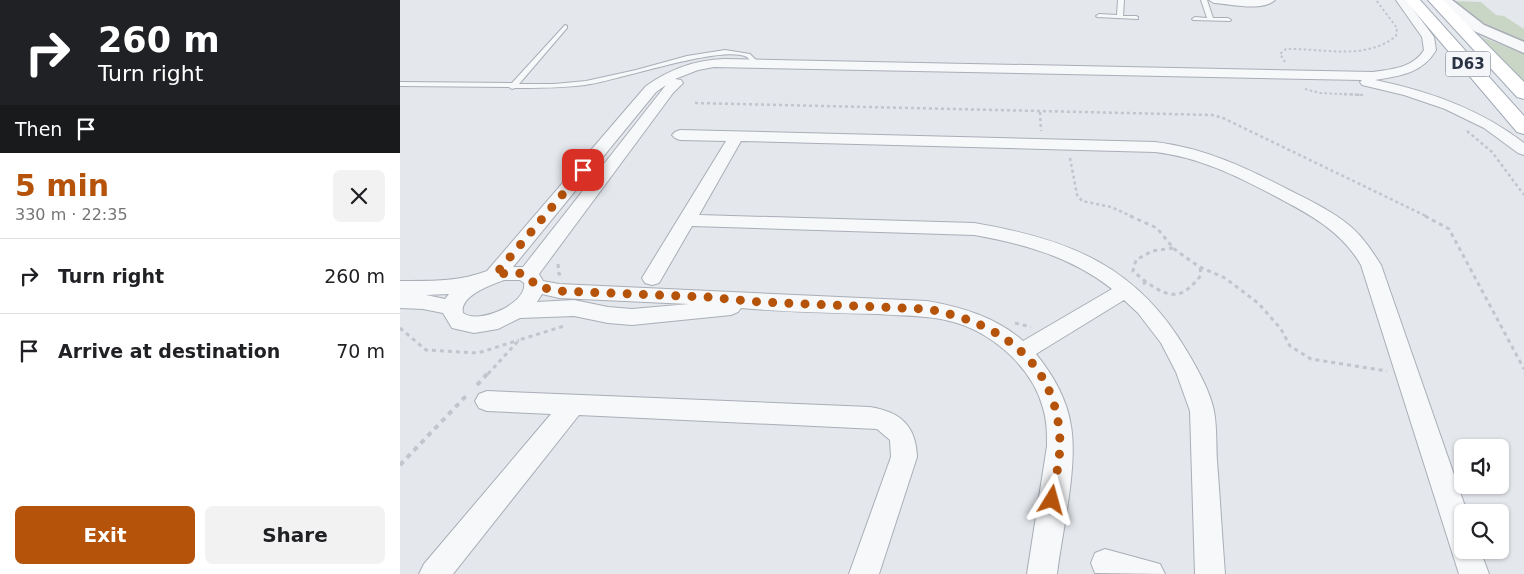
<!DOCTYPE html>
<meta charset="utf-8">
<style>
body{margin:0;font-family:"DejaVu Sans",sans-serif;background:#f2f2f2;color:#202124;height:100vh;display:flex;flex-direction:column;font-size:19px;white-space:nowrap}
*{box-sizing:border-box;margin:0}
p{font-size:16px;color:#757577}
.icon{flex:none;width:28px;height:28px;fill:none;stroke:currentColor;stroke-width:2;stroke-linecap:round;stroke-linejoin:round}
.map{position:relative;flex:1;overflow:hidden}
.side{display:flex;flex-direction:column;background:#fff;width:400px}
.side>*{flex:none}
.top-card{background:#202124;color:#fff;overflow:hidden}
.tools{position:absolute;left:1054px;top:439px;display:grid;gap:10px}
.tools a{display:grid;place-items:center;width:55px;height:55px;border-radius:8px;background:#fff;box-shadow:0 1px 4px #0004;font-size:25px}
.pin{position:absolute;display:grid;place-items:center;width:42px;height:42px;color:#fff;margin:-21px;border-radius:10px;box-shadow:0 2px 8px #0006}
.me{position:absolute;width:55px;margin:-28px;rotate:8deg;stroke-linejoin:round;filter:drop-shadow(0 0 4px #0008)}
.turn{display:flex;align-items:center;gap:18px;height:105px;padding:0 15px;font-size:22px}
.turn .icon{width:65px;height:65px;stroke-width:2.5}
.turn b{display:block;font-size:35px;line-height:42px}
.then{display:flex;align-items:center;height:48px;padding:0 15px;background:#0003;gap:10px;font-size:19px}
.round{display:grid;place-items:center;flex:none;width:52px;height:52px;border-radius:8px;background:#f2f2f2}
.summary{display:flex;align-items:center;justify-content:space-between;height:85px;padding:0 15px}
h1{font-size:30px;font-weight:800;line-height:38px;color:#b45309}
.primary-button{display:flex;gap:10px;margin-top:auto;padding:10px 15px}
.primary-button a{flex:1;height:58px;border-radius:8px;background:#b45309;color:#fff;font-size:20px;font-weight:800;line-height:58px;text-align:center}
.primary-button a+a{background:#f2f2f2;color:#202124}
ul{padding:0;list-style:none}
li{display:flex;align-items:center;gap:15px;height:75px;padding:0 15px;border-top:1px solid #e0e0e0}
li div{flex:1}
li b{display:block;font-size:19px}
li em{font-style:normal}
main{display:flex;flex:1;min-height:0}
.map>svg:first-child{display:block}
.green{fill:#c9d6c5}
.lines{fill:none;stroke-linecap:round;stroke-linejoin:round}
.service-casing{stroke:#a9aeb7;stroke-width:2}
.minor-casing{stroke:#a9aeb7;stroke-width:2}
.tertiary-casing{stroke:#a9aeb7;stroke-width:3}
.primary-casing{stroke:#a3abb8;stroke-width:2}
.path-far3{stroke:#c2c5cb;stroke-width:2;stroke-dasharray:2.5 2.5;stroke-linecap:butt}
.path-far2{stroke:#c2c5cb;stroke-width:2.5;stroke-dasharray:3 3;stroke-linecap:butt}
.path-far1{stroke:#c2c5cb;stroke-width:3;stroke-dasharray:4 4;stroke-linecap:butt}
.path{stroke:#c2c5cb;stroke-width:4;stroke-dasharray:5 5;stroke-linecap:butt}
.service{fill:#f7f8fa;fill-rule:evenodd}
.minor{fill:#f7f8fa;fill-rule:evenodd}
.tertiary{fill:#f7f8fa;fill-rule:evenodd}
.primary{fill:#fff;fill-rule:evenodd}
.route{stroke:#b45309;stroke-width:9;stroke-dasharray:0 16.2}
.labels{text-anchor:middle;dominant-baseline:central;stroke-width:5;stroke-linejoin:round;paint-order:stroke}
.shield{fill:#f4f6f9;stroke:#676e7b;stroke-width:1}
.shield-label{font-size:15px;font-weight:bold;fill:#2b3445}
</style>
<main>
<section class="side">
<div class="top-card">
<div class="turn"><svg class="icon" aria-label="right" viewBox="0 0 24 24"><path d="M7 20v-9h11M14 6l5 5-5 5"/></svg><div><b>260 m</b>Turn right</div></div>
<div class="then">Then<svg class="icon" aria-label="arrive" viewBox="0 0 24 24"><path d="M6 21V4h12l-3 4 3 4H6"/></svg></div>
</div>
<div class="summary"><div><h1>5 min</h1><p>330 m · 22:35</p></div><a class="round"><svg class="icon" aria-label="close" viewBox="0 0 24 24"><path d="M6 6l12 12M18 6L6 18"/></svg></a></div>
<ul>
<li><svg class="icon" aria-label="right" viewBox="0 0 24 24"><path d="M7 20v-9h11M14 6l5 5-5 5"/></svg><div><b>Turn right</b></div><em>260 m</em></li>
<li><svg class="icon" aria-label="arrive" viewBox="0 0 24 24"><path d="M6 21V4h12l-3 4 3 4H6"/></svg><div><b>Arrive at destination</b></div><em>70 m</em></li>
</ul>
<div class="primary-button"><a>Exit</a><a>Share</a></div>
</section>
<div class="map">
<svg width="1124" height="574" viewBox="0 0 1124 574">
<rect width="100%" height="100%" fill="#e4e7ec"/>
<path class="green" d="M1054 1 1081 2 1096 15 1104 16 1124 29V46L1078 22Z
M1079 36 1124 54V81Z"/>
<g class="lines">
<g class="service-casing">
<path id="service" d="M718 0H724L723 16H736L738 17V19L697 17 696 16 699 14 717 15Z
M801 0H807L813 18H828L831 20 830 21 793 20 792 19 795 17 807 18Z
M165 25 167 26V28L119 84H154L186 81 236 70 287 56 325 50 350 54 360 64 355 65C352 63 349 59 347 57 323 44 217 81 185 85 161 88 138 88 115 88L112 89 109 87 0 86V82L112 83Z"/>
</g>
<g class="minor-casing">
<path id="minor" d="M809 0H875C862 12 831 4 814 3Z
M996 0H1006L1034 37 1036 50C1023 73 1000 76 975 80 1029 91 1080 109 1124 143V155L1118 153 1084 128 1045 109 1004 95 962 85 960 82 962 80 314 67 298 70 275 79 281 80 283 83 273 93 139 274 143 281 159 284 527 301C561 307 596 317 623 341L712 289C671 257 625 244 574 235L292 226 259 283 252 285 245 283 242 278 326 141 280 140 275 138 272 135 275 132 280 130 755 142C805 148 847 168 891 191 911 201 932 211 950 226 963 237 972 251 981 265L1067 512H1062V550H1080L1089 574H1059L961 265C941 230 907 213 873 195 835 175 798 157 755 152L341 141 299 215 574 223C669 239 738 266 788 353 798 370 810 391 814 411 817 427 816 445 817 461 820 498 822 536 825 574H795L790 411 776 372 761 343 738 313 724 300 636 354C653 375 667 399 671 426 678 467 662 532 657 574H627L647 446C647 433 647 421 643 408 633 369 595 335 557 323 532 315 504 316 478 314 432 313 386 312 341 308L338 312 331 315 232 325 208 323 174 316 120 318 98 329 74 333 52 328 43 313 23 309 0 308V281C30 281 59 282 87 271L246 86C270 69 295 60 324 59L973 72C992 69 1013 68 1024 50L1022 37ZM266 85 123 267H113L256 92ZM104 280H120L124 283C128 303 79 325 63 313 59 296 91 285 104 280ZM49 294 45 299 26 295ZM142 294 159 298 289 304 232 309 208 307 174 300 137 302Z
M87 391 470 407C500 412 516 425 517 457L479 574H449L491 457 490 440 477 429 179 415 53 574H19L24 564 151 414 87 411 79 408 75 401 79 394Z
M705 549 760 564 765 574 695 573 691 563 695 553Z"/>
</g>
<g class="tertiary-casing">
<path id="tertiary" d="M1037 0H1052L1084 25 1124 42V53L1074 31Z"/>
</g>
<g class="primary-casing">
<path id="primary" d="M1005 0H1020L1124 116V134L1117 132Z
M1028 0H1043L1124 82V99L1117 97Z"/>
</g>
<path class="path-far3" d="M885 62 880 54 886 49C922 48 966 61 996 36L997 28 976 0
M905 89 920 93 963 95"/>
<path class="path-far2" d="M944 94 963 95
M295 103 812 115 823 118 1028 217
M640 112 641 131
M1067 131 1092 152 1124 195
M670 158 677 195 682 201 711 207 733 217"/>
<path class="path-far1" d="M730 216 757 228 773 248 785 257 800 267 825 278 858 303 881 329 890 346 911 359 987 371
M1025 216 1049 229 1124 369
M158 264 159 274 162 275
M746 282 733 271 736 260 752 251 773 248
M743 284 746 282C771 299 782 300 801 275L800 267
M615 323 631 327
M0 328 26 350 78 353 119 340
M88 374 119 340 164 326"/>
<path class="path" d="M77 385 89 372
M0 465 67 395"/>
<use href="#service" class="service"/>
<use href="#minor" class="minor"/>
<use href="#tertiary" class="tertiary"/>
<use href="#primary" class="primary"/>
</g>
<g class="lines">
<path class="route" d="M183 170 95 275C110 272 128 269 135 286L159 291 307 297 360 302 527 309C600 322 658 362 660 443 660 461 655 481 652 500"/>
</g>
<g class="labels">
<rect class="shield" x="1045.5" y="51.5" width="45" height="25" rx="4"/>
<g class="shield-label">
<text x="1068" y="64">D63</text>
</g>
</g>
</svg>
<div class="tools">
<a><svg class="icon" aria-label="sound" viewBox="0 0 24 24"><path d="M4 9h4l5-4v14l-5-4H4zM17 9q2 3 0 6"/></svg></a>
<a><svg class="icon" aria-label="search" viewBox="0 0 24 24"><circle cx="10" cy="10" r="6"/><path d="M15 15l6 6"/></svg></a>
</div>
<div class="pin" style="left:183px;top:170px;background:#d93025"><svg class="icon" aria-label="arrive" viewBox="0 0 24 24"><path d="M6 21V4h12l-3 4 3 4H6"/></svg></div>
<svg class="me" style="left:652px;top:500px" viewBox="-20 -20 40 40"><path d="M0-17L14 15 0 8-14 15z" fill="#b45309" stroke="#fff" stroke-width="4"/></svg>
</div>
</main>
